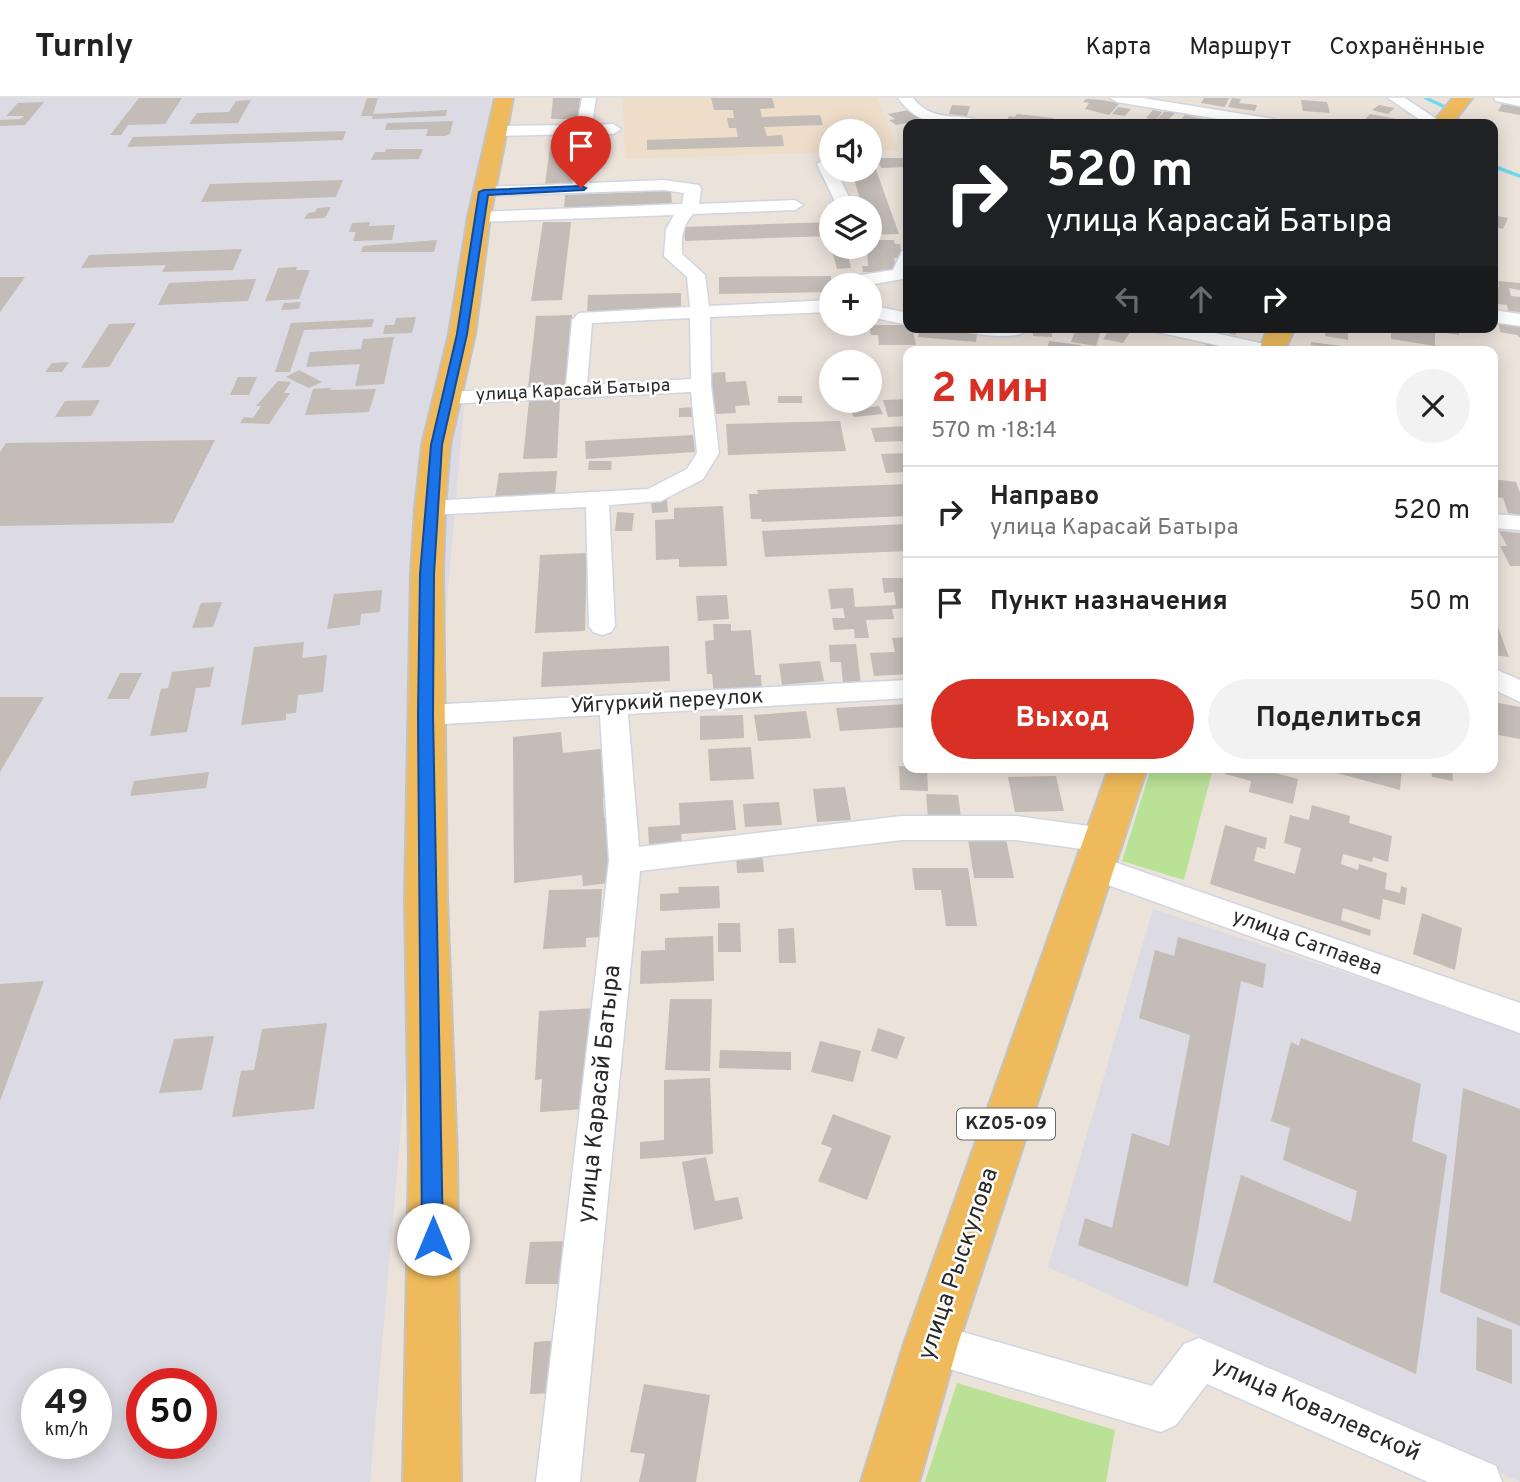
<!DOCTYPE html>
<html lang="ru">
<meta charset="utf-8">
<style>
body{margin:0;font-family:Overpass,sans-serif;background:#f2f2f2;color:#222;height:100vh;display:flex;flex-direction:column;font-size:26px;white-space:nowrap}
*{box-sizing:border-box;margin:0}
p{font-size:23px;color:#767676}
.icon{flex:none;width:38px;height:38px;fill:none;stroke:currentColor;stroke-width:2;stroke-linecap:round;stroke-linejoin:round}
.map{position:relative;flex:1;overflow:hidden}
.side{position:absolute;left:903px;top:248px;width:595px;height:427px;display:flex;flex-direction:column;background:#fff;border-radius:14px;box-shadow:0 4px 18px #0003}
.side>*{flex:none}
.banner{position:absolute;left:903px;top:21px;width:595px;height:214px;border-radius:14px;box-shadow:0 4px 18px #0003;background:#202124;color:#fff;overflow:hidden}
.fabs{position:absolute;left:819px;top:21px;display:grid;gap:14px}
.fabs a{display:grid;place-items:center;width:63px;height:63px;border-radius:50%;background:#fff;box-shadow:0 4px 18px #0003;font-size:35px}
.speed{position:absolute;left:21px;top:1270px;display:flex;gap:14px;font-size:35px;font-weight:700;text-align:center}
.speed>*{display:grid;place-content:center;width:91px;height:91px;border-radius:50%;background:#fff;box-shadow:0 4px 18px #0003;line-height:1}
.speed small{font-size:18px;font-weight:400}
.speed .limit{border:10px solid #d22;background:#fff;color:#111}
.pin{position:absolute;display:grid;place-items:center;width:60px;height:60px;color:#fff;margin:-72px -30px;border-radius:50% 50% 50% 0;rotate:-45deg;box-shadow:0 0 7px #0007}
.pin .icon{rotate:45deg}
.me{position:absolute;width:77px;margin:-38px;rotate:0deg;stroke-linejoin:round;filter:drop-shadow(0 0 5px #0008)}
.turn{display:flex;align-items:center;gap:24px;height:147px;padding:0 28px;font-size:32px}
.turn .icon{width:91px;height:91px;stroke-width:2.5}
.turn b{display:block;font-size:49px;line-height:60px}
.lanes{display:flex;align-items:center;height:66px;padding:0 28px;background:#0003;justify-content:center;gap:35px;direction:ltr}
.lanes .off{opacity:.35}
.round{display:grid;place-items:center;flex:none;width:74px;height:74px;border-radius:37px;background:#f2f2f2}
.overview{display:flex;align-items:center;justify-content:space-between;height:119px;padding:0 28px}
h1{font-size:42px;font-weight:700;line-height:52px;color:#d93025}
.button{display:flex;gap:14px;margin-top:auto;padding:14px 28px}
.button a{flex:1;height:80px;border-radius:42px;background:#d93025;color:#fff;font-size:28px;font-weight:700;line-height:80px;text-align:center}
.button a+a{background:#f2f2f2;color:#222}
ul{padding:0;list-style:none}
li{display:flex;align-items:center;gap:21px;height:91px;padding:0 28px;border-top:2px solid #e0e0e0}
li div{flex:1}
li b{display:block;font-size:26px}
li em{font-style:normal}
header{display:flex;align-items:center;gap:42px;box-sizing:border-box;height:98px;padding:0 35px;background:#fff;border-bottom:2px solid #e0e0e0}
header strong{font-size:33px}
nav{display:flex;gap:38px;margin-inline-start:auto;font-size:24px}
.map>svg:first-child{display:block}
.industrial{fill:#dcdbe3;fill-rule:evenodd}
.education{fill:#edddc9}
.green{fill:#bae297}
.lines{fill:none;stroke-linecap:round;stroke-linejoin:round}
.stream{stroke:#6ddbed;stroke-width:3.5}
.building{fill:#c3bcb7}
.minor-casing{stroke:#d0d5e2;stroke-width:3}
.major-casing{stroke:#c3c3c3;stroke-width:4}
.minor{fill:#fff;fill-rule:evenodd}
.major{fill:#efba5b;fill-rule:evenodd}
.route{fill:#1a73e8;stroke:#114b97;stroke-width:2}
.labels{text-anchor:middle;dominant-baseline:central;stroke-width:5;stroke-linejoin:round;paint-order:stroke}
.far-street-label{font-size:18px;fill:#292929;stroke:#fff}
.shield{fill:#fff;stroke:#696969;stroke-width:2}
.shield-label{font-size:19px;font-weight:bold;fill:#292929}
.street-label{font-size:21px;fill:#292929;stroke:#fff}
.near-street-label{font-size:24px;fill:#292929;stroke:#fff}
</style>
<header>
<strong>Turnly</strong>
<nav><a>Карта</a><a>Маршрут</a><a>Сохранённые</a></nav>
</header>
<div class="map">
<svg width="1520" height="1384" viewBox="0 0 1520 1384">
<rect width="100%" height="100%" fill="#ebe2da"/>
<path class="industrial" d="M0 0H491L370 1384H0ZM37 1286H96V1346H37ZM142 1286H201V1346H142Z
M1153 811 1520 933V1384L1048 1169Z"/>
<path class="education" d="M623 0H877L898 52 870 53V33H831V54L625 61Z"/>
<path class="green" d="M1151 670H1213L1184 782 1122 763Z
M957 1285 1115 1332 1106 1384H925Z"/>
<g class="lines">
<path class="stream" d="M1426 0 1447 10 1463 26
M1493 68 1520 78"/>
</g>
<path class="building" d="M139 0H182L165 26 128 27 121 37H110Z
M367 0H378L373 16 447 12 446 18 372 21 373 18H361Z
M553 0H580L578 21H551Z
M711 0H772L775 10 760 11 762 19 820 17 823 27 764 29 767 38 782 37 784 48 647 52V42L738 39 736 30H729L727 20H734L733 12H714Z
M1204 0H1229L1225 9 1201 5Z
M1232 0 1241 1 1239 5 1257 7 1255 13 1228 9Z
M1086 1 1102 2 1120 5 1109 17 1085 11 1089 5 1083 4Z
M251 2 238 25 189 26 197 15 229 14 236 3Z
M1301 2 1327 4 1330 15 1303 13Z
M44 4 25 27 0 28V22L20 21 24 18H6L18 5Z
M1502 6 1520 9V17L1498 13Z
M952 7 970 8 967 18 949 16Z
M1379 7 1395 10 1388 16 1372 12Z
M1118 9 1131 11 1125 18 1112 16Z
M909 12 924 22 896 27 889 22 895 21 888 16Z
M1153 12 1162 14 1155 23 1166 12 1176 14 1167 23 1175 26H1146L1151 21 1146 20Z
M1017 16 1054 20 1052 26 1006 25 1009 18 1015 19Z
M1370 16 1413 24 1360 26Z
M1185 17 1204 21 1199 26 1178 24Z
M453 23 450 36 445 38H426L428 31 385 32 387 25Z
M346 33 343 42 127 49 133 39Z
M551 42H578L573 86H545Z
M386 51H423L419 61 371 62 375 54H385Z
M870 60H908V69L881 70 880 67H870Z
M870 69H875L899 136 871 137 870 110H863L851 72H870Z
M343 82 336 99 201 104 210 86Z
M671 93 672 106 564 111 565 97Z
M331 109 325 120 304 121 308 115 315 114 317 110Z
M1493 117 1508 120 1503 131 1493 129Z
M370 124 369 128 395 127 392 142 353 143 356 134H349L352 125Z
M543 124H571L562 202 531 203Z
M831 124V138L685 143 684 129Z
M437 142 434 154H361L363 148Z
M870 142H894L895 146H900L902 160H894L896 174H863L862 168H868L867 149H870Z
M831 149H846L851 170 837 171Z
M242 151 233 172 162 174 166 167 81 170 89 157Z
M297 169 296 172H310L299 201 265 203 278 170Z
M831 178V194L719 196V179Z
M0 179H25L0 214Z
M256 181 248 203 158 207 169 185Z
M1498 183 1520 185V192L1509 190 1511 198 1520 199V214L1508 213 1507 207 1498 206 1496 196 1493 194V188L1499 189Z
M681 195V212L587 214 588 197Z
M301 204 299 211 281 212 284 205Z
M572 217 567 288 528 290 536 218Z
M416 219 412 235 383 236 385 227H394L396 220Z
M374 221 372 229 304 232 290 274H275L291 225Z
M136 225 109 269 81 270 109 226Z
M1499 226 1520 229V240L1517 237 1500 234Z
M869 227H908V229H912L916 247H879L878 237H871Z
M1111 229H1114L1131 233 1123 245 1103 241Z
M1206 229H1240L1235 237Z
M1326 229H1348V242L1325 238Z
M1369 229H1396L1435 235V248L1391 241V235L1369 232Z
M1425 229H1459V237L1425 232Z
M1076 230 1101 233 1096 248 1071 244Z
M919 231 977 236 976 244 918 239Z
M1033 232 1052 233V239L1033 238Z
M394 239 384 286 355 288 360 266 306 269 310 254 361 251 363 241Z
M1049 243 1081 247 1080 254H1047Z
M1311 244 1372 252V254H1325V249L1311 247Z
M1206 246 1233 250 1232 254H1205Z
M69 264 62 274H45L52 265Z
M299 272 322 284 309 290 286 279Z
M725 274 726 284 746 283 750 307 735 308 736 315 716 316 710 275Z
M238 279H257L249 297H230Z
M278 283 291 284 284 295H290L269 326 240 325 244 319 253 320 261 308H256Z
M331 290 330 292 376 291 369 314 305 317 313 291Z
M778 298H802V305H778Z
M908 301V318L888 319 883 302Z
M100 302 91 318 55 319 65 303Z
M560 302 557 360 523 361 529 303Z
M879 308 883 316 854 319 850 312Z
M694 309 695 319H679V310Z
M840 323 846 353 728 357 726 326Z
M905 328 908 343 875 344 871 330Z
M693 337 695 354 586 361 585 343Z
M215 342 173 425 0 428V354L6 345Z
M908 355V374L886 375 881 356Z
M589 363H612L611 372H588Z
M557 373 555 398 495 400 499 375Z
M1493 381 1516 384 1520 395V417L1508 415 1503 400 1493 399Z
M908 386V418L762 424 761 421H751L749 396H758L757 392Z
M667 402 668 414 652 415 651 403Z
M723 408 727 468 679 469V461L656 462 655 422 674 421V410Z
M617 414 634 415 632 433H615Z
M908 426V453L765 459 762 433Z
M1499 433 1520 435V468H1510L1500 448H1507Z
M587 455 585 533 535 535 540 457Z
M882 480H908V510L892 511 894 521 866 522 869 540H855L854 531 834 532 832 520H845L843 510 831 511 828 491 853 490 855 509 896 507 894 494 884 495Z
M382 492 380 514 361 516 360 527 327 531 334 496Z
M727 497 729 521 698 523 696 498Z
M222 504 213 529 192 530 201 505Z
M713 526H731V533L751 532 755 577H761L762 595 714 597 712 576H707L705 543 714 542Z
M1493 528 1498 529 1509 559 1493 557Z
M908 539V576L874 578 870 555 895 554 892 540Z
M304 544 302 560 327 557 323 594 298 597 296 615 286 616V622L241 627 254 549Z
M856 546 861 586H843L841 564H830L829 547Z
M669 548 670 583 541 589 543 554Z
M820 563 824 583 782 587 779 566Z
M214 569 210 589 196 590 187 634 150 638 161 591 168 590 172 574Z
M120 575H142L129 601H107Z
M0 599H44L0 674Z
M1493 604 1520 609V641L1493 636Z
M908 606V629L840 633 836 610Z
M806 613 811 640 758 643 754 617Z
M743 617 744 640 700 642V618Z
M561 634 563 655 609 650 613 699 603 700 604 719 614 717 619 784 583 788 582 777 514 785 513 639Z
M751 649 754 681 710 683 708 651Z
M899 668 927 670 928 693 900 692Z
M1227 670H1257L1298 681 1293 706 1249 694 1251 683 1225 676Z
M1402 670 1400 692 1322 671V670Z
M1431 670H1452L1453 683 1432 679Z
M209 674 206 690 130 698 134 683Z
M1056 678 1064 713 1015 714 1008 679Z
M845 689 851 722 817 724 813 691Z
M926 696 958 697 961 719H928Z
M733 702 736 732 681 736 682 745 649 747 648 729 680 727 679 705Z
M779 704 782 727 745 729 743 706Z
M1312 707 1350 718 1349 725 1392 738 1388 764 1373 759 1372 764 1343 756 1341 766 1358 772 1359 766 1387 775 1385 791 1400 795 1401 788 1407 790 1405 807 1383 801 1380 822 1343 810 1341 822 1371 832 1370 838 1210 786 1225 727 1267 740 1265 751 1257 749 1254 763 1295 776 1301 750 1284 745 1290 717 1309 722Z
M968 741H1006L1014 780H974Z
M762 754 764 774 737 775 736 755Z
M912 770H968L977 828H946L941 792H915Z
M719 788 720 810 660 813V796L679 795 678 789Z
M602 791 599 839 586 840V849L543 851 549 792Z
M1422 815 1462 830 1455 872 1413 856Z
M718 825H740L741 854H718Z
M794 830 796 865H779L778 831Z
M713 838 714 883 640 886 641 853 665 852V840Z
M1178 839 1266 866 1263 890 1241 883 1188 1189 1078 1147 1085 1120 1112 1130 1132 1035 1169 1048 1190 937 1139 920 1155 852 1174 858Z
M44 883 0 1003V886Z
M670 901H712L710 973 665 972Z
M597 910 585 1011 540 1014 542 981 535 982 539 913Z
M327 925 314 1011 232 1019 241 973 254 972 262 931Z
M878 930 905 939 897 961 871 953Z
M214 938 202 992 159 995 174 941Z
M1301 940 1421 986 1412 1043 1447 1057 1416 1276 1213 1184 1241 1077 1351 1124 1357 1093 1283 1062 1290 1030 1271 1023 1291 944 1299 948Z
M820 943 861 953 853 984 811 974Z
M720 952 791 954V972L719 970Z
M710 980 713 1056 640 1061V1044L664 1042V982Z
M1463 990 1520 1011V1228L1440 1194Z
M833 1016 891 1038 867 1102 818 1083 832 1050 821 1046Z
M706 1059 715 1103 738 1099 743 1121 694 1132 682 1064Z
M573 1143 569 1186H525L530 1144Z
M1477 1219 1512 1232V1286L1476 1272Z
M560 1242 557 1295 530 1296 534 1244Z
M644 1286 710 1297 696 1384H639L645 1356 630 1354Z"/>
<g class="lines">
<g class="minor-casing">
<path id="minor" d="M582 0H596L592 27 613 26 621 31 613 36H591L589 85 664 82 699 87 701 91 699 106 795 102 803 107 795 112 693 116C682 128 681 141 682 156L705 177 709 208 831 202V214L710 219 711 287 719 355 703 381 661 403 609 407 615 528 611 534 602 537 593 534 589 528 586 409 430 417 422 415 418 410 422 405 430 403 648 391 687 371 697 355 691 294 446 306 439 304 435 300 439 296 446 294 566 288 572 222 579 215 690 209 687 179 664 158 666 131 674 117 479 124 470 119 479 114 682 106 684 95 664 92 477 98 475 94 483 89 573 86 576 36 495 38 487 33 495 28 577 27ZM690 220 691 281 587 287 592 225Z
M898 0H913C936 29 965 11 983 26 949 28 919 30 898 0Z
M1110 0H1143L1274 21 1282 26H1248L1117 4Z
M1388 0H1405L1444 26H1426Z
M1494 0H1520V8L1496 3Z
M825 61 831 63V72H836L854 110H838L817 66Z
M908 152V180L874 186 870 190V187H853L861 177 893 172 902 153Z
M870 207 908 215V227L870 219Z
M1493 212 1520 216V228L1493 224Z
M961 229H1023L1026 233C1018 242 969 238 961 229Z
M1150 229H1188L1278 249 1281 253 1247 254 1153 233Z
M1493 416 1520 418V432L1493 430Z
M1493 570 1520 582V604L1493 591Z
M908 582V600L628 616 639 749 902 718H1016L1104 730 1115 734 1119 742 1115 750 1104 754 1016 742H902L640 773 580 1384H536L609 763 600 617 426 627 416 624 412 617 416 610 426 607Z
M1094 757 1520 905V935L1083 778 1078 769 1083 760Z
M931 1225 1152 1288 1184 1246 1199 1240 1496 1368 1502 1384H1428L1207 1286 1176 1327 1161 1334 916 1261 910 1246 916 1231Z"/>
</g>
<g class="major-casing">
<path id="major" d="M495 0H513L490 119 475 236 450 347 445 410 443 476 447 801 457 1060 461 1384H403L409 1060 405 801 411 476 415 410 422 347 449 236 468 119Z
M1453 0H1472L1452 26H1432Z
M1269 229H1295L1284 254H1258Z
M1109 670H1147L958 1246 919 1384H861L904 1246Z"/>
</g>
<use href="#minor" class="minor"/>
<use href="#major" class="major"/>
</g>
<path class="route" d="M581 88 586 90 584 92 488 97 467 236 442 347 434 476 433 617 443 1141 440 1148 433 1151 425 1148 422 1141 418 617 420 476 431 347 457 236 479 94 484 92Z"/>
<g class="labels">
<g class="far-street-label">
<text transform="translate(573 293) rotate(-3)">улица Карасай Батыра</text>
</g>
<rect class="shield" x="957" y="1010.5" width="98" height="31" rx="5"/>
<g class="shield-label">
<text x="1006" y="1026">KZ05-09</text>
</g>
<g class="street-label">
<text transform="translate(667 604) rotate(-3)">Уйгуркий переулок</text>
<text transform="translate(1307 845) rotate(20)">улица Сатпаева</text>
</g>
<g class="near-street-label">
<text transform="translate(600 996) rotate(-84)">улица Карасай Батыра</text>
<text transform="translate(959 1166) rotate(-71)">улица Рыскулова</text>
<text transform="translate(1316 1312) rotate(24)">улица Ковалевской</text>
</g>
</g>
</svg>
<div class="fabs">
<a><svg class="icon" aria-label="sound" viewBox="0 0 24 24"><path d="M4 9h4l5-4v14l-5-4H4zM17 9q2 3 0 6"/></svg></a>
<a><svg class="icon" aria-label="layers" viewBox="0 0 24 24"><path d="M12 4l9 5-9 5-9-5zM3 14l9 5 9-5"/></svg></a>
<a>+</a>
<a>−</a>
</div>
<div class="speed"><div>49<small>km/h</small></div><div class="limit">50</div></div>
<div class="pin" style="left:581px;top:90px;background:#d93025"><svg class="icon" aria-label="arrive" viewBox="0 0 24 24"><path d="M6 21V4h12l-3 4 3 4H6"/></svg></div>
<svg class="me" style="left:433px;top:1141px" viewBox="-20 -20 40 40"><circle r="19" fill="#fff"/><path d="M0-13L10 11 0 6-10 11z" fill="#1a73e8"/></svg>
<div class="banner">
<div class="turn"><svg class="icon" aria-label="right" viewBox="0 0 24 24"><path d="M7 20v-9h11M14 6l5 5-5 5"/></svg><div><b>520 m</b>улица Карасай Батыра</div></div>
<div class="lanes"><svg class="icon off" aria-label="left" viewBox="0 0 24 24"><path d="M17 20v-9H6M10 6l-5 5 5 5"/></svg><svg class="icon off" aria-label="ahead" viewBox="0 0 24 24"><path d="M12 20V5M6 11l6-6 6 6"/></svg><svg class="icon" aria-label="right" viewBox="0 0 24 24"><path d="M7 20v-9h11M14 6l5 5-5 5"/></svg></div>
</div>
<section class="side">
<div class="overview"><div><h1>2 мин</h1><p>570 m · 18:14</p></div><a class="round"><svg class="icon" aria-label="close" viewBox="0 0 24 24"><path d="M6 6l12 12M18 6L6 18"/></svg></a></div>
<ul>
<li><svg class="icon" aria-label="right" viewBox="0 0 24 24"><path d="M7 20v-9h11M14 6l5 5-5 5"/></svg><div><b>Направо</b><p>улица Карасай Батыра</p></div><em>520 m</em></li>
<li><svg class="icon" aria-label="arrive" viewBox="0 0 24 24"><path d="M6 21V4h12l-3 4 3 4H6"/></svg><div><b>Пункт назначения</b></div><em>50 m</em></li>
</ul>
<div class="button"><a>Выход</a><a>Поделиться</a></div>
</section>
</div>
